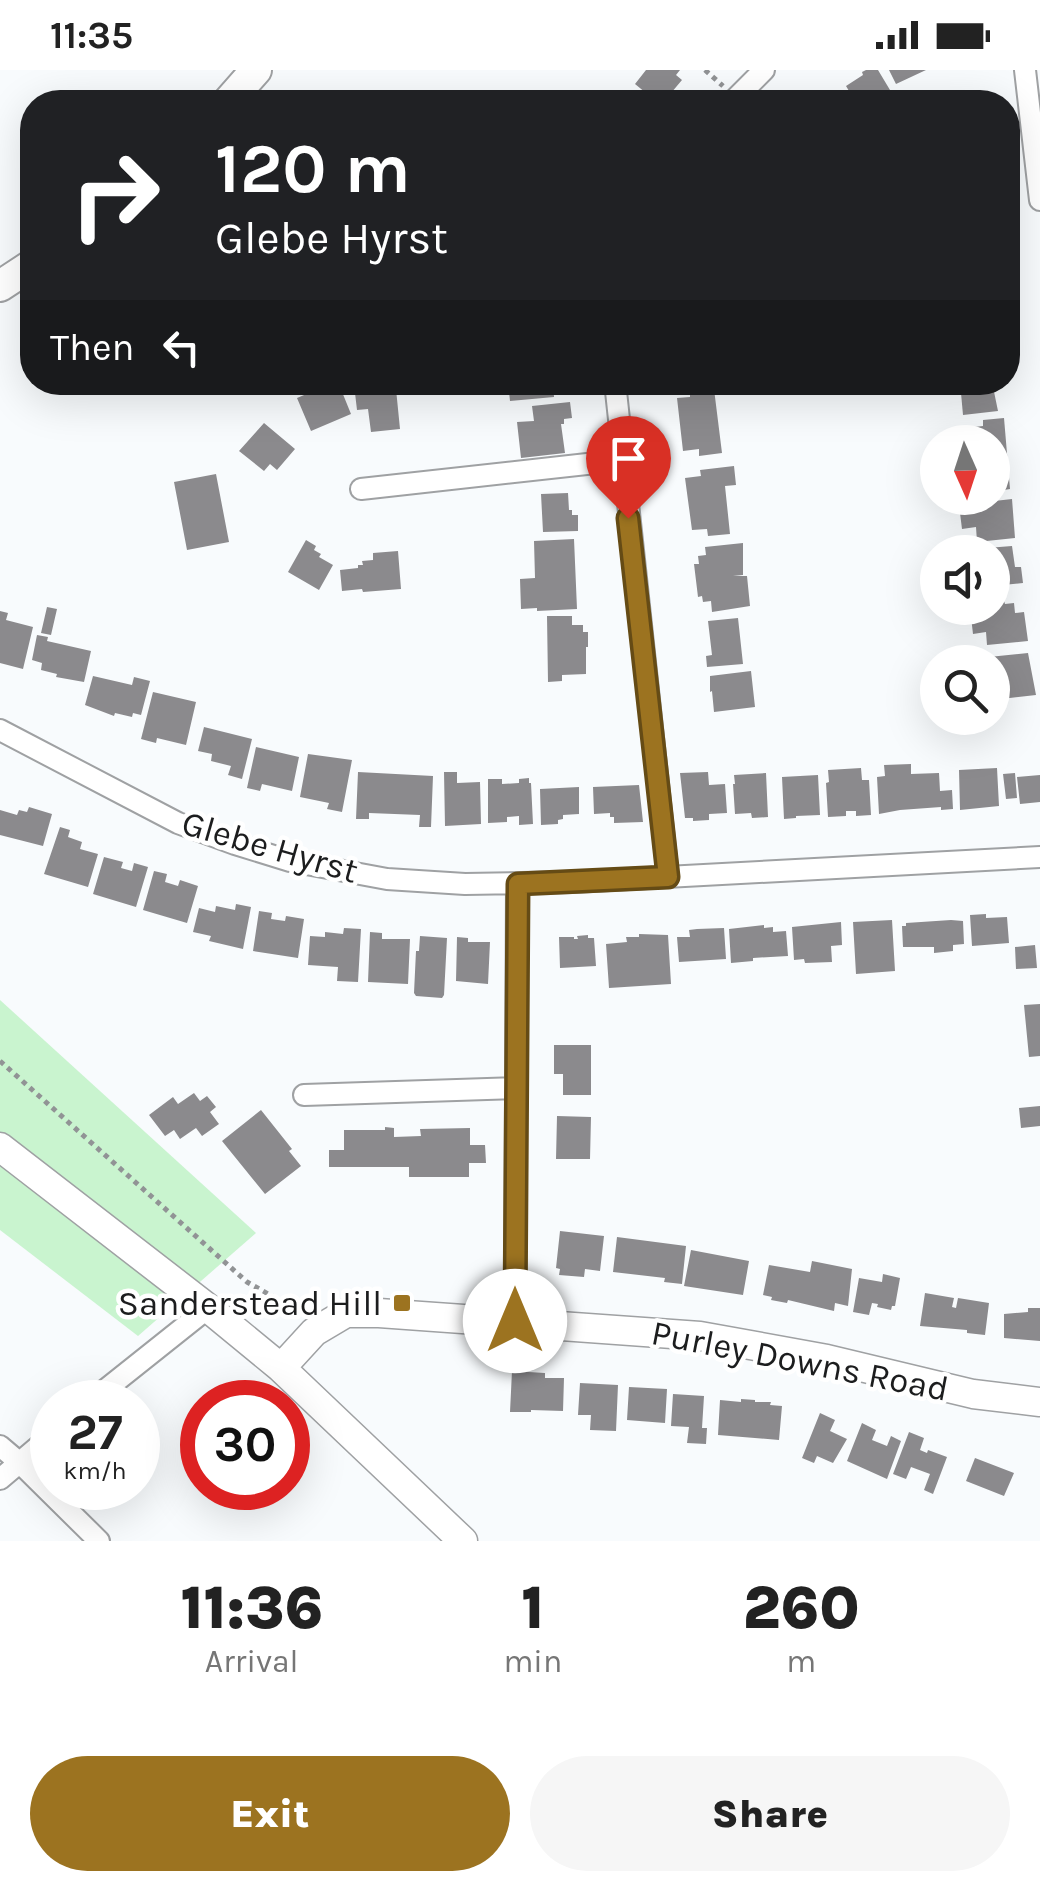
<!DOCTYPE html>
<style>
body{margin:0;font-family:Karla,sans-serif;background:#f6f6f6;color:#222;height:100vh;display:flex;flex-direction:column;font-size:38px;white-space:nowrap}
*{box-sizing:border-box;margin:0}
p{font-size:32px;color:#767676}
.icon{flex:none;width:55px;height:55px;fill:none;stroke:currentColor;stroke-width:2;stroke-linecap:round;stroke-linejoin:round}
.map{position:relative;height:1471px;overflow:hidden}
.sheet{display:flex;flex-direction:column;background:#fff;flex:1}
.sheet>*{flex:none}
.guide{position:absolute;left:20px;top:20px;width:1000px;height:305px;border-radius:40px;box-shadow:0 10px 40px #0002;background:#202124;color:#fff;overflow:hidden}
.needle{width:65px;rotate:177deg}
.buttons{position:absolute;left:920px;top:355px;display:grid;gap:20px}
.buttons a{display:grid;place-items:center;width:90px;height:90px;border-radius:50%;background:#fff;box-shadow:0 10px 40px #0002;font-size:50px}
.speed{position:absolute;left:30px;top:1310px;display:flex;gap:20px;font-size:50px;font-weight:700;text-align:center}
.speed>*{display:grid;place-content:center;width:130px;height:130px;border-radius:50%;background:#fff;box-shadow:0 10px 40px #0002;line-height:1}
.speed small{font-size:25px;font-weight:400}
.speed .limit{border:15px solid #d22;background:#fff;color:#111}
.pin{position:absolute;display:grid;place-items:center;width:85px;height:85px;color:#fff;margin:-102px -42px;border-radius:50% 50% 50% 0;rotate:-45deg;box-shadow:0 0 10px #0007}
.pin .icon{rotate:45deg}
.me{position:absolute;width:110px;margin:-55px;rotate:0deg;stroke-linejoin:round;filter:drop-shadow(0 0 8px #0008)}
.turn{display:flex;align-items:center;gap:35px;height:210px;padding:0 30px;font-size:45px}
.turn .icon{width:130px;height:130px;stroke-width:2.5}
.turn b{display:block;font-size:70px;line-height:85px}
.then{display:flex;align-items:center;height:95px;padding:0 30px;background:#0003;gap:20px;font-size:38px}
.eta{display:flex;justify-content:space-evenly;align-items:center;height:170px;text-align:center}
.eta b{font-size:60px;font-weight:800;line-height:70px}
.action{display:flex;gap:20px;margin-top:auto;padding:20px 30px}
.action a{flex:1;height:115px;border-radius:60px;background:#9c7320;color:#fff;font-size:40px;font-weight:800;line-height:115px;text-align:center}
.action a+a{background:#f6f6f6;color:#222}
.status{display:flex;justify-content:space-between;align-items:center;height:70px;padding:0 50px;background:#fff;direction:ltr}
.status svg{height:28px;fill:currentColor}
.map>svg:first-child{display:block}
.green{fill:#c9f4cf}
.building{fill:#8b8a8d}
.lines{fill:none;stroke-linecap:round;stroke-linejoin:round}
.street-casing{stroke:#9fa1a3;stroke-width:24}
.secondary-casing{stroke:#9fa1a3;stroke-width:31}
.primary-casing{stroke:#9fa1a3;stroke-width:34}
.path{stroke:#919395;stroke-width:5;stroke-dasharray:5 5;stroke-linecap:butt}
.street{stroke:#fff;stroke-width:20}
.secondary{stroke:#fff;stroke-width:28}
.primary{stroke:#fff;stroke-width:30}
.route-casing{stroke:#654b15;stroke-width:25}
.route{stroke:#9c7320;stroke-width:18}
.poi-dot{fill:#9c7320;stroke:#fff;stroke-width:4}
.labels{text-anchor:middle;dominant-baseline:central;stroke-width:9;stroke-linejoin:round;paint-order:stroke}
.street-label{font-size:35px;fill:#1c1d1e;stroke:#fff}
.poi-label{font-size:35px;fill:#1c1d1e;stroke:#fff;text-anchor:end}
</style>
<div class="status"><b>11:35</b><svg viewBox="0 0 49 12"><path d="M0 12V9h3v3zM5 12V6h3v6zM10 12V3h3v9zM15 12V0h3v12zM26 1h20v11H26zM47 4h2v5h-2z"/></svg></div>
<div class="map">
<svg width="1040" height="1471" viewBox="0 0 1040 1471">
<rect width="100%" height="100%" fill="#f8fbfd"/>
<path class="green" d="M0 930 256 1163 138 1266 0 1160Z"/>
<path class="building" d="M646 0H680L676 5 682 10 671 23 667 20 657 32 635 14Z
M866 0H878L890 20 869 32H848L843 25 849 21 846 16 863 5 862 2Z
M889 0H926L896 14Z
M335 312H338L351 344 311 361 297 328Z
M508 312H553L554 327 510 331Z
M960 312H992L998 341 963 345Z
M396 319 400 359 371 362 368 339 357 340 355 323Z
M714 319 722 383 699 386V379L683 381 677 328 690 327V322Z
M570 332 572 348 564 349V354H561L565 383 521 388 517 352 534 351 532 336Z
M1004 348 1010 419 992 422V372H967L966 358 983 356V350Z
M264 353 295 379 277 400 270 394 264 401 239 381Z
M734 396 736 415 725 416 730 464 708 466 707 459 692 460 685 408 701 406 700 400Z
M216 404 229 472 187 480 174 412Z
M568 423 569 440H572V445H578V461L543 462 541 424Z
M1012 429 1015 468 977 472 976 457 962 459 959 435Z
M574 469 577 539 537 541V538L521 539 520 509 535 508 534 471Z
M306 470 316 476 314 480 321 484 319 487 333 495 319 520 288 502Z
M743 473V505L733 506H747L750 536 712 542 711 531 703 532 702 526 698 527 694 494H699L698 486 706 485 705 477Z
M1012 476 1015 497H1021L1023 513 1003 515 1004 525 994 526 992 523V482H988L987 478Z
M398 481 401 519 363 522 362 519 342 521 340 500 358 498V495H363L362 491 373 490V483Z
M1004 531 1005 534 1014 533 1015 543 1024 542 1028 571 987 575 986 562 973 564 970 538H992V532Z
M47 537 57 539 51 565 41 563Z
M0 541 8 543 6 550 33 557 23 599 0 593Z
M547 546H572V555H583V562H588V577H586V604L562 605V611L548 612Z
M738 548 743 594 707 597 706 586 712 585 708 551Z
M37 565 48 567 47 571 91 581 84 612 56 607 57 604 41 600 42 593 32 590Z
M1028 583 1036 625 993 630 992 592H989V587Z
M751 601 755 637 714 642 712 621 710 622V606Z
M93 606 132 615 134 607 150 611 141 645 133 643 132 647 115 643 114 646 85 635Z
M153 622 196 632 186 675 157 668 156 673 141 669Z
M204 657 252 669 242 709 228 705 231 696 211 691 212 684 198 681Z
M256 677 299 687 292 721 262 714 260 721 247 718Z
M308 684 352 690 342 742 327 739 329 733 300 727Z
M911 694V704L939 703 940 721 952 720 953 739 941 740V737L900 740 879 744 877 707 885 706 884 695Z
M861 698 862 710H869L871 745 856 746V741H846V746L828 747 826 713 829 712 828 700Z
M997 698 999 736 960 740 959 700Z
M358 702 433 706 431 757H419L420 745 369 743V749H356Z
M444 702H457V713L480 712 481 754 445 756Z
M708 702 709 715 725 714 727 743 709 744V750L693 751V748H685L680 703Z
M766 703 768 747 752 748 751 743 735 744 733 714H735L734 705Z
M1015 703 1017 728 1006 729 1003 704Z
M818 705 820 745 796 746V748L784 749 782 707Z
M1040 705V732L1020 734 1017 707Z
M529 708V713H531L533 754 519 755V746L507 747V752L488 753V709H502V714L519 713V709Z
M639 715 643 752 614 753V747H610V743L594 744 593 717Z
M579 717V744L563 745V749L558 750V754L541 755 540 719Z
M29 737 52 744 43 776 0 765V740L17 745 19 740 27 742Z
M60 757 70 760 68 767 82 772 80 779 98 784 88 817 44 804Z
M104 787 123 792 121 798 132 801 134 793 148 797 136 837 93 824Z
M154 801 167 804 165 812 178 816 180 810 198 816 187 853 143 840Z
M236 834 251 837 243 879 209 871 211 866 193 862 199 838 215 842 216 836 235 840Z
M259 841 272 843 271 849 285 851 286 846 304 849 298 888 253 881Z
M986 844V848L1007 847 1009 873 972 876 970 845Z
M892 850 895 901 856 904 853 852Z
M951 850 963 851 964 874 953 875V881L934 883V877H903L902 856H906V853Z
M841 852 842 875 831 876 832 892 805 893 804 889 794 890 792 857Z
M764 855V858L773 857V862L786 861 788 886 753 888V891L731 893 729 859Z
M344 858 361 859 358 912 337 911 338 897 308 895 310 866 325 867V862L343 864Z
M724 858 726 889 679 892 677 867H690L689 860 697 859Z
M370 862 382 863V869H410L408 914 368 912Z
M639 864 668 865 671 914 609 918 606 874 627 872 626 867H639Z
M588 865V868H594L596 896 560 898 559 867H574V869H578L577 866Z
M420 866 447 868 444 925 442 928 416 926 414 923 416 881H419Z
M457 867 468 868V872H490L488 914 456 911Z
M1035 875 1037 898 1016 899 1015 877Z
M1040 934V986L1029 987 1024 935Z
M554 975H591V1025H563V1004H554Z
M194 1023 200 1031 207 1026 216 1037 210 1042 219 1054 202 1066 196 1058 180 1069 174 1060 165 1066 149 1045 173 1027 178 1034Z
M1040 1036V1056L1021 1058 1019 1038Z
M261 1040 292 1079 289 1081 301 1096 265 1124 222 1071Z
M557 1046 591 1047 590 1089H556Z
M385 1057 394 1058V1067L421 1066 420 1059 470 1058V1075H485L486 1093H469V1107H409V1097H329V1080H344V1060H385Z
M560 1161 604 1166 600 1201 585 1199 584 1207 559 1205 560 1199 556 1198Z
M617 1167 686 1176 682 1214 664 1212 665 1208 613 1202Z
M691 1180 749 1191 743 1225 684 1216Z
M812 1191 852 1199 848 1236 835 1233 834 1241 788 1230 787 1233 771 1230 772 1227 763 1225 769 1195 810 1202Z
M883 1204 900 1208 895 1236H892L891 1240 877 1237 878 1234 872 1233 869 1245 853 1242 859 1208 882 1212Z
M925 1223 954 1228 952 1237 956 1238 958 1228 989 1233 985 1265 967 1263V1260L920 1256Z
M1028 1238H1040V1271L1004 1268V1244L1028 1242Z
M512 1301 545 1303V1308H564L563 1341 531 1340V1342H510Z
M580 1313 618 1315 616 1361 590 1360 591 1345H578Z
M629 1317 667 1319 665 1353 627 1350Z
M673 1324 704 1326 702 1358H707L706 1374 687 1373 689 1357 671 1356Z
M741 1329 755 1330V1332H771L770 1335 782 1336 779 1370 718 1365 720 1330 741 1332Z
M820 1343 835 1350 830 1361 847 1369 833 1393 817 1386 814 1393 802 1388Z
M862 1353 876 1360 872 1370 887 1376 891 1366 901 1371 887 1409 847 1391Z
M909 1362 924 1368 920 1380 927 1383 928 1380 947 1387 933 1424 924 1420 930 1404 911 1397 906 1409 893 1404Z
M975 1388 1014 1403 1004 1426 966 1411Z"/>
<g class="lines">
<g class="street-casing">
<path id="street" d="M1025 0 1040 130
M732 32 764 0
M615 312 668 807
M361 419 623 390
M0 660 178 753 235 774 290 791 387 809 465 814 573 812 1040 787
M304 1025 516 1018
M515 1251 517 814
M90 1332 208 1238
M0 1376 20 1393 99 1471
M0 1409 52 1365"/>
</g>
<g class="secondary-casing">
<path id="secondary" d="M0 1077 208 1238 281 1298 463 1471
M281 1298 314 1262 346 1243H379L700 1266 827 1289 973 1324 1040 1332"/>
</g>
<g class="primary-casing">
<path id="primary" d="M228 32 256 0
M0 216 32 195"/>
</g>
<path class="path" d="M705 0 723 16
M0 991 247 1212 286 1234 306 1237"/>
<use href="#street" class="street"/>
<use href="#secondary" class="secondary"/>
<use href="#primary" class="primary"/>
</g>
<g class="lines">
<g class="route-casing">
<path id="route" d="M515 1251 518 814 668 807 628 448"/>
</g>
<use href="#route" class="route"/>
</g>
<rect class="poi-dot" x="392" y="1223" width="20" height="20" rx="5"/>
<g class="labels">
<g class="street-label">
<text transform="translate(270 777) rotate(16)">Glebe Hyrst</text>
<text transform="translate(800 1291) rotate(11)">Purley Downs Road</text>
</g>
<g class="poi-label">
<text x="382" y="1233">Sanderstead Hill</text>
</g>
</g>
</svg>
<div class="buttons">
<a><svg class="needle" viewBox="-14 -14 28 28"><path d="M0-13l5 13h-10z" fill="#e53935"/><path d="M0 13l5-13h-10z" fill="#767676"/></svg></a>
<a><svg class="icon" aria-label="sound" viewBox="0 0 24 24"><path d="M4 9h4l5-4v14l-5-4H4zM17 9q2 3 0 6"/></svg></a>
<a><svg class="icon" aria-label="search" viewBox="0 0 24 24"><circle cx="10" cy="10" r="6"/><path d="M15 15l6 6"/></svg></a>
</div>
<div class="speed"><div>27<small>km/h</small></div><div class="limit">30</div></div>
<div class="pin" style="left:628px;top:448px;background:#d93025"><svg class="icon" aria-label="arrive" viewBox="0 0 24 24"><path d="M6 21V4h12l-3 4 3 4H6"/></svg></div>
<svg class="me" style="left:515px;top:1251px" viewBox="-20 -20 40 40"><circle r="19" fill="#fff"/><path d="M0-13L10 11 0 6-10 11z" fill="#9c7320"/></svg>
<div class="guide">
<div class="turn"><svg class="icon" aria-label="right" viewBox="0 0 24 24"><path d="M7 20v-9h11M14 6l5 5-5 5"/></svg><div><b>120 m</b>Glebe Hyrst</div></div>
<div class="then">Then<svg class="icon" aria-label="left" viewBox="0 0 24 24"><path d="M17 20v-9H6M10 6l-5 5 5 5"/></svg></div>
</div>
</div>
<section class="sheet">
<div class="eta">
<div><b>11:36</b><p>Arrival</p></div>
<div><b>1</b><p>min</p></div>
<div><b>260</b><p>m</p></div>
</div>
<div class="action"><a>Exit</a><a>Share</a></div>
</section>
